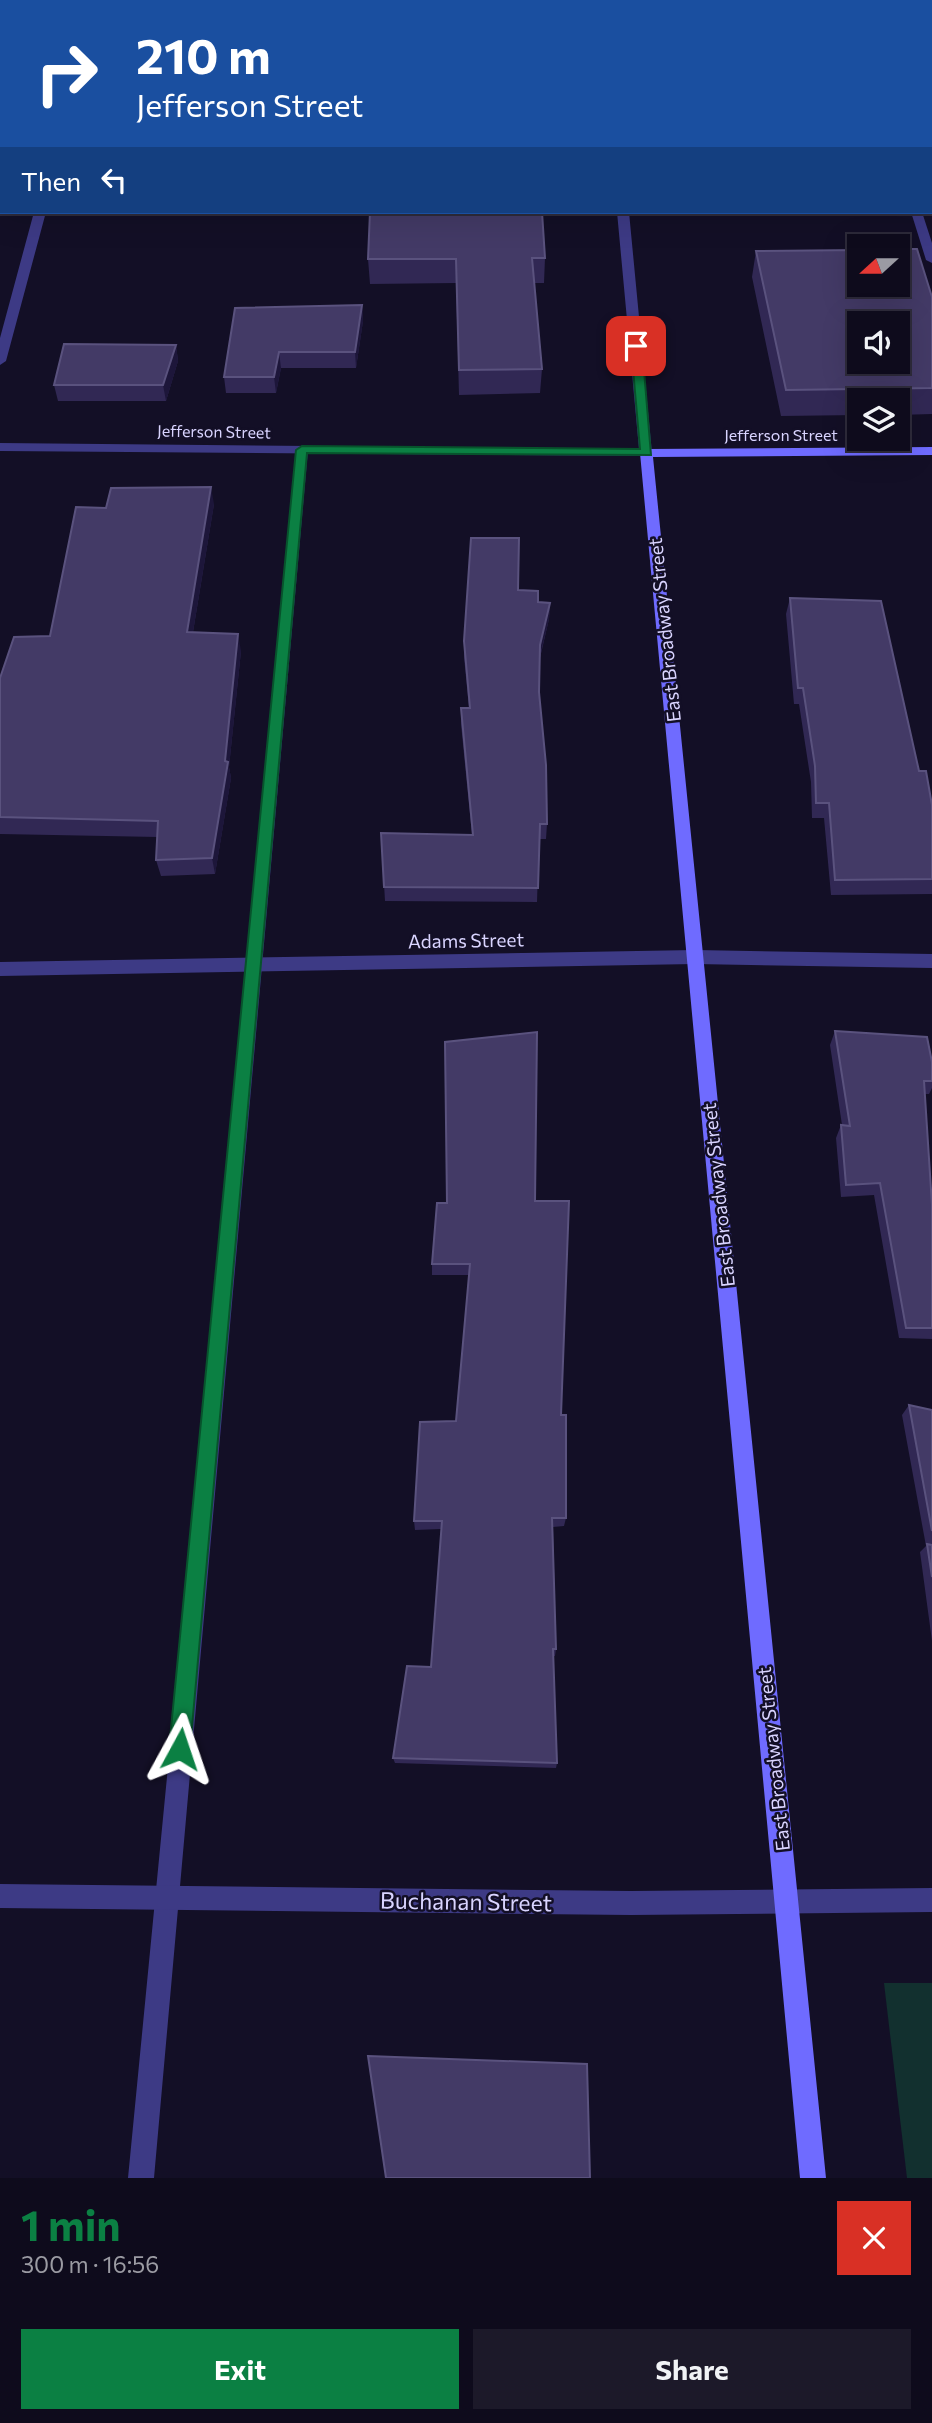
<!DOCTYPE html>
<meta charset="utf-8">
<style>
body{margin:0;font-family:Commissioner,sans-serif;background:#1c1929;color:#f1f3f6;height:100vh;display:flex;flex-direction:column;font-size:26px;white-space:nowrap}
*{box-sizing:border-box;margin:0}
p{font-size:23px;color:#9b9ba3}
.icon{flex:none;width:38px;height:38px;fill:none;stroke:currentColor;stroke-width:2;stroke-linecap:round;stroke-linejoin:round}
.map{position:relative;height:2178px;overflow:hidden}
.details{display:flex;flex-direction:column;background:#0e0b1c;flex:1}
.details>*{flex:none}
.top-card{position:absolute;left:0px;top:0px;width:933px;height:214px;box-shadow:0 7px 28px #0002,0 0 0 2px #2e2b3b;background:#1a4fa0;color:#fff;overflow:hidden}
.needle{width:46px;rotate:249deg}
.fabs{position:absolute;left:847px;top:234px;display:grid;gap:14px}
.fabs a{display:grid;place-items:center;width:63px;height:63px;border-radius:0px;background:#0e0b1c;box-shadow:0 7px 28px #0002,0 0 0 2px #2e2b3b;font-size:35px}
.pin{position:absolute;display:grid;place-items:center;width:60px;height:60px;color:#fff;margin:-30px;border-radius:14px;box-shadow:0 4px 10px #0006}
.me{position:absolute;width:77px;margin:-38px;rotate:5deg;stroke-linejoin:round;filter:drop-shadow(0 0 5px #0008)}
.turn{display:flex;align-items:center;gap:24px;height:147px;padding:0 21px;font-size:32px}
.turn .icon{width:91px;height:91px;stroke-width:2.5}
.turn b{display:block;font-size:49px;line-height:60px}
.then{display:flex;align-items:center;height:66px;padding:0 21px;background:#0003;gap:14px;font-size:26px}
.round{display:grid;place-items:center;flex:none;width:74px;height:74px;border-radius:0px;background:#1c1929}
.overview{display:flex;align-items:center;justify-content:space-between;height:119px;padding:0 21px}
h1{font-size:42px;font-weight:700;line-height:52px;color:#0b8043}
.action{display:flex;gap:14px;margin-top:auto;padding:14px 21px}
.action a{flex:1;height:80px;border-radius:0px;background:#0b8043;color:#fff;font-size:28px;font-weight:700;line-height:80px;text-align:center}
.action a+a{background:#1c1929;color:#f1f3f6}
.map>svg:first-child{display:block}
.green{fill:#12302f}
.lines{fill:none;stroke-linecap:round;stroke-linejoin:round}
.lane{fill:#3d3a85;fill-rule:evenodd}
.street{fill:#3d3a85;fill-rule:evenodd}
.secondary{fill:#6f6bff;fill-rule:evenodd}
.rail-casing{stroke:#00e5ff;stroke-width:5}
.rail{stroke:#130f26;stroke-width:3.5;stroke-dasharray:10;stroke-linecap:butt}
.wall{fill:#312854}
.shaded-wall{fill:#1d163a}
.building{fill:#433a66;stroke:#5a527e;stroke-width:2;fill-rule:evenodd}
.route{fill:#0b8043;stroke:#07532c;stroke-width:2}
.labels{text-anchor:middle;dominant-baseline:central;stroke-width:5;stroke-linejoin:round;paint-order:stroke}
.far-street-label{font-size:16px;fill:#d9d4ff;stroke:#130f26}
.street-label{font-size:19px;fill:#d9d4ff;stroke:#130f26}
.near-street-label{font-size:23px;fill:#d9d4ff;stroke:#130f26}
</style>
<div class="map">
<svg width="932" height="2178" viewBox="0 0 932 2178">
<rect width="100%" height="100%" fill="#130f26"/>
<path class="green" d="M884 1983H932V2178H907Z"/>
<g class="lines">
<path class="lane" d="M932 70V77H931V70Z
M911 212H922L932 243V263L926 260Z
M302 446 308 450 154 2178H128L296 450Z"/>
<path class="street" d="M57 0H67L55 2Z
M598 0H608V2H598Z
M0 43H2L0 51Z
M34 212H46L6 361 0 365V338Z
M617 212H629L652 453 651 456 0 451V443L639 449Z
M695 950 932 954V968L695 964 0 976V962Z
M0 1884 631 1891 932 1888V1912L631 1915 0 1908Z"/>
<path class="secondary" d="M932 447V455L653 457 826 2178H800L640 453 646 449Z"/>
<g class="rail-casing">
<path id="rail" d="M148 2 151 0"/>
</g>
<use href="#rail" class="rail"/>
</g>
<path class="wall" d="M707 0H932V17H931V2H707Z
M756 251 932 297V414L898 415V401H859V415L781 416 752 277Z
M545 258 544 283H534L542 369 540 393 459 395 456 283 370 284 368 259Z
M362 305 363 321 356 368H281L276 393H226L224 377Z
M176 345 178 361 166 401H58L54 385Z
M214 504 193 632 241 651 229 767 231 778 215 874 161 876 156 860 158 837 0 834V678L50 636 106 508Z
M518 590 538 602 550 603 549 619 540 658 539 692 547 824 546 839H539L537 902 385 901 381 833 472 835 461 724V708H469L464 657V641Z
M790 598 919 771 932 805V894L831 895 824 818H812L811 782 799 704H794L786 614Z
M835 1031 932 1062V1088L929 1094H925L932 1205V1339L899 1338 874 1195 841 1197 836 1138 841 1125H842L830 1045Z
M535 1201 561 1415 566 1518 564 1526 553 1527 556 1649 555 1656H553L557 1763 556 1768 395 1763 393 1758 431 1667 441 1529 415 1530 414 1521 456 1421 469 1275H432V1264Z
M909 1405 932 1410V1641L920 1552 926 1546 902 1415Z"/>
<path class="shaded-wall" d="M362 305 363 321 356 368 355 352Z
M176 345 178 361 166 401 163 385Z
M279 352 281 368 276 393 274 377Z
M211 487 214 504 190 650 187 632Z
M550 603 549 619 539 660 540 645Z
M238 634 241 651 229 767 231 778 215 874 212 858 225 761Z"/>
<path class="building" d="M713 0H842V2H713Z
M440 1H508V2H440Z
M370 212H542L545 258H532L542 369 459 370 456 259H368Z
M898 249H917L932 297V388L786 390 756 251 859 250V285H898ZM859 324H898V362H859Z
M362 305 355 352H279L274 377H224L235 308Z
M64 344 176 345 163 385H54Z
M211 487 187 632 238 634 225 761 228 762 212 858 156 860 158 821 0 817V678L14 637 50 636 76 507 106 508 111 488Z
M471 538H519L518 590 538 591V602L550 603 540 645 539 692 546 765 547 824H540L538 888 384 887 381 833 473 835 461 708H470L464 641Z
M790 598 881 601 919 771H926L932 805V879L835 880 829 803H816L815 766 803 688H798Z
M835 1031 927 1037 932 1062V1081H924L932 1205V1328H906L880 1183 846 1185 841 1125 850 1126Z
M537 1032 535 1201H569L561 1415H566V1518H552L556 1649H553L557 1763 393 1758 407 1666 431 1667 442 1521H414L420 1422 456 1421 470 1264H432L437 1203H447L445 1042Z
M909 1405 932 1410V1531Z
M927 1544 932 1545V1577Z
M368 2056 587 2064 590 2178H386Z"/>
<path class="route" d="M636 342 642 346 651 455 307 453 190 1749 187 1756 180 1759 172 1756 169 1749 296 450 302 446 640 449 631 346Z"/>
<g class="labels">
<g class="far-street-label">
<text transform="translate(214 431) rotate(1)">Jefferson Street</text>
<text x="781" y="434">Jefferson Street</text>
</g>
<g class="street-label">
<text transform="translate(664 630) rotate(-96)">East Broadway Street</text>
<text transform="translate(466 940) rotate(-1)">Adams Street</text>
<text transform="translate(718 1195) rotate(-96)">East Broadway Street</text>
<text transform="translate(773 1759) rotate(-96)">East Broadway Street</text>
</g>
<g class="near-street-label">
<text transform="translate(466 1901) rotate(1)">Buchanan Street</text>
</g>
</g>
</svg>
<div class="fabs">
<a><svg class="needle" viewBox="-14 -14 28 28"><path d="M0-13l5 13h-10z" fill="#e53935"/><path d="M0 13l5-13h-10z" fill="#9b9ba3"/></svg></a>
<a><svg class="icon" aria-label="sound" viewBox="0 0 24 24"><path d="M4 9h4l5-4v14l-5-4H4zM17 9q2 3 0 6"/></svg></a>
<a><svg class="icon" aria-label="layers" viewBox="0 0 24 24"><path d="M12 4l9 5-9 5-9-5zM3 14l9 5 9-5"/></svg></a>
</div>
<div class="pin" style="left:636px;top:346px;background:#d93025"><svg class="icon" aria-label="arrive" viewBox="0 0 24 24"><path d="M6 21V4h12l-3 4 3 4H6"/></svg></div>
<svg class="me" style="left:180px;top:1749px" viewBox="-20 -20 40 40"><path d="M0-17L14 15 0 8-14 15z" fill="#0b8043" stroke="#fff" stroke-width="4"/></svg>
<div class="top-card">
<div class="turn"><svg class="icon" aria-label="right" viewBox="0 0 24 24"><path d="M7 20v-9h11M14 6l5 5-5 5"/></svg><div><b>210 m</b>Jefferson Street</div></div>
<div class="then">Then<svg class="icon" aria-label="left" viewBox="0 0 24 24"><path d="M17 20v-9H6M10 6l-5 5 5 5"/></svg></div>
</div>
</div>
<section class="details">
<div class="overview"><div><h1>1 min</h1><p>300 m · 16:56</p></div><a class="round" style="background:#d93025;color:#fff"><svg class="icon" aria-label="close" viewBox="0 0 24 24"><path d="M6 6l12 12M18 6L6 18"/></svg></a></div>
<div class="action"><a>Exit</a><a>Share</a></div>
</section>
